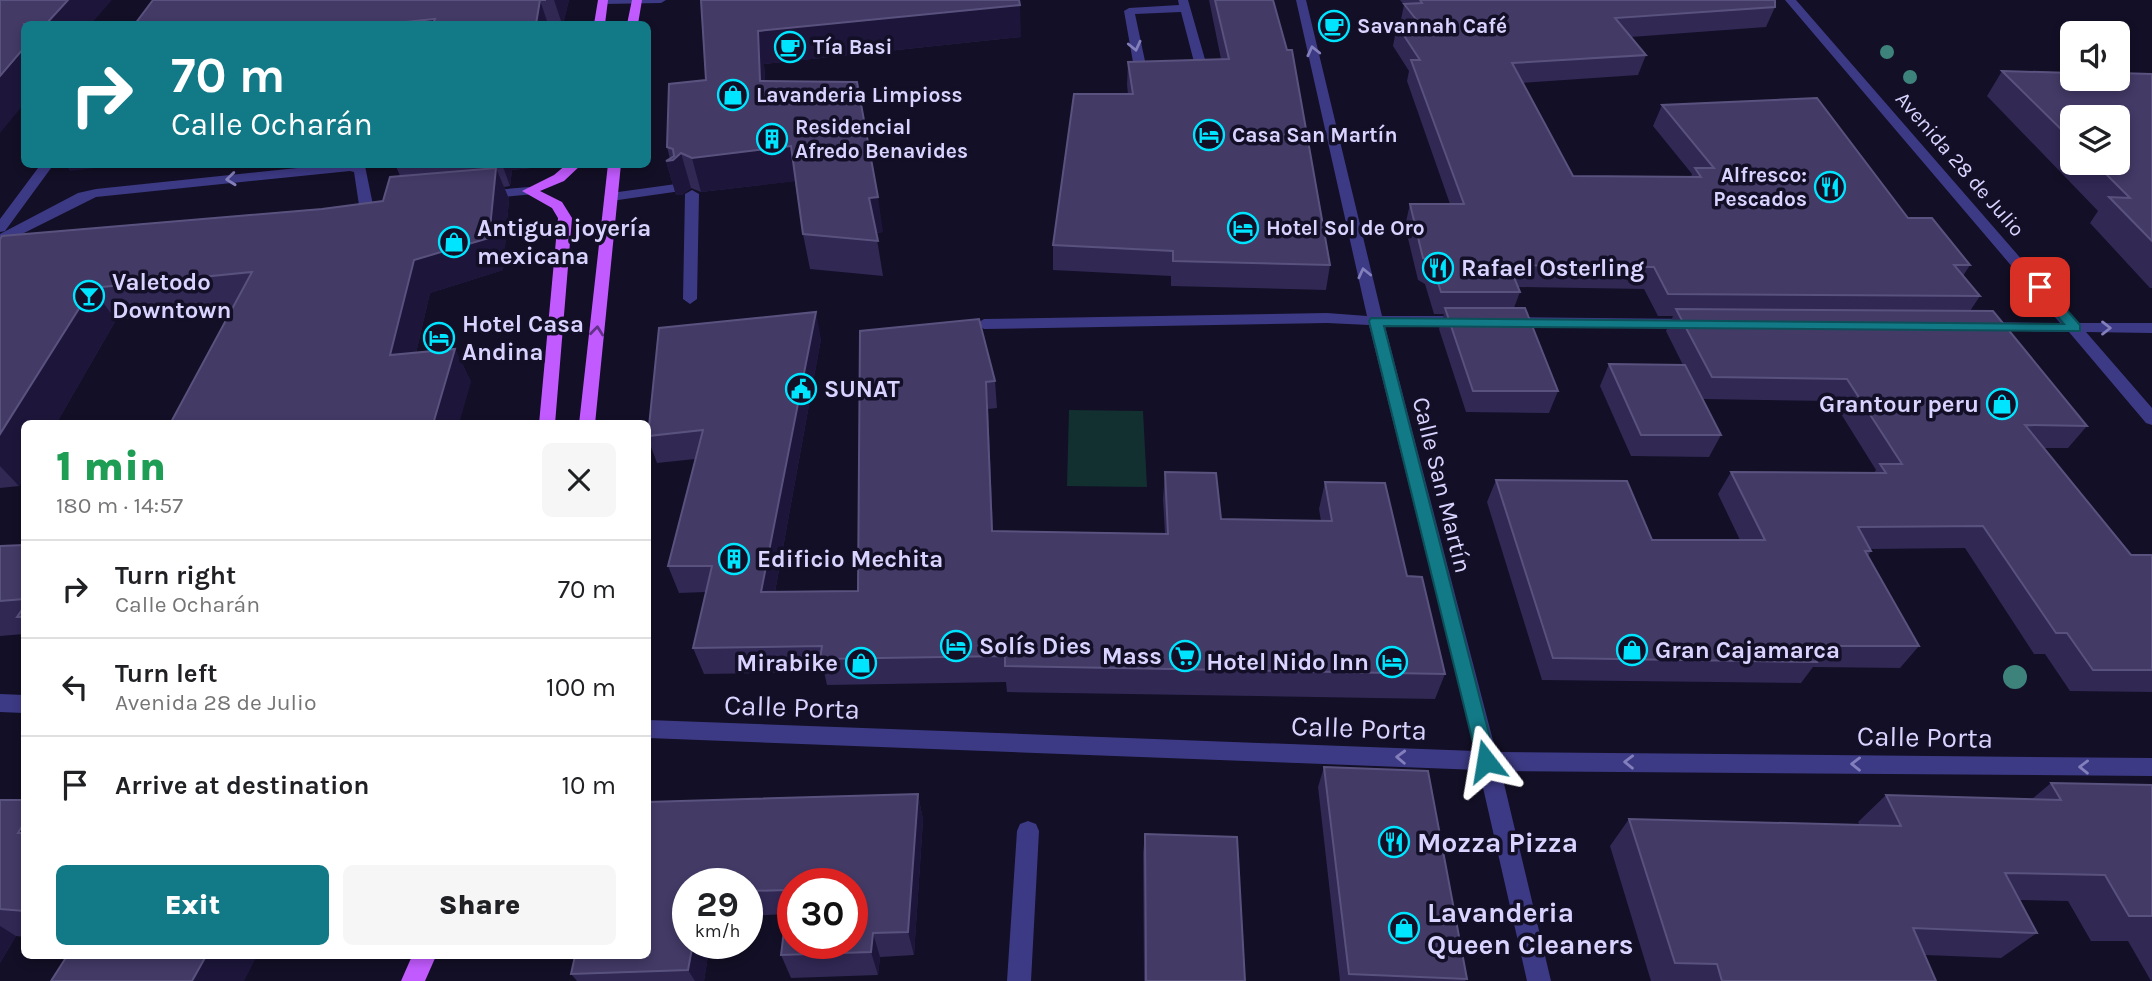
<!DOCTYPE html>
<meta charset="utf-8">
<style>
body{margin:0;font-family:Karla,sans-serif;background:#f6f6f6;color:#202124;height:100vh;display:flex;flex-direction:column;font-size:26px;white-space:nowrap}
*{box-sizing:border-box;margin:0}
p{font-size:23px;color:#757577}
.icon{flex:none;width:38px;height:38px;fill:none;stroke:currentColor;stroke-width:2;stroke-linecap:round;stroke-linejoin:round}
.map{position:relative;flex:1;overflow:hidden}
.details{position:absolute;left:21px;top:420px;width:630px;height:539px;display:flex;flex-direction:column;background:#fff;border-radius:10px;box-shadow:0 4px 10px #0003}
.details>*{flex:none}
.hud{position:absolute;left:21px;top:21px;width:630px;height:147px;border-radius:10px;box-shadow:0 4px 10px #0003;background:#127987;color:#fff;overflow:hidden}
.controls{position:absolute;left:2060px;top:21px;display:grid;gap:14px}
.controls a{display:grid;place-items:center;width:70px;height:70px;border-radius:10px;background:#fff;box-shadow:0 4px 10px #0003;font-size:35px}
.speed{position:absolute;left:672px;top:868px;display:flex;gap:14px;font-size:35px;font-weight:700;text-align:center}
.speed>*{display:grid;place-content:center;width:91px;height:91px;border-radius:50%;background:#fff;box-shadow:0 4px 10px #0003;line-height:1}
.speed small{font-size:18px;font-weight:400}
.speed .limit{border:10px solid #d22;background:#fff;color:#111}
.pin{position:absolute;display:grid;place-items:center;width:60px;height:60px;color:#fff;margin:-30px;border-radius:14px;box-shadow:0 4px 10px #0006}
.me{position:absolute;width:77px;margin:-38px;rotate:346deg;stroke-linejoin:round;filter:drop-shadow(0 0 5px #0008)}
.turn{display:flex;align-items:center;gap:24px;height:147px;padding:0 35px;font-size:32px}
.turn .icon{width:91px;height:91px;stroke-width:2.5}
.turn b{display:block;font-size:49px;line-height:60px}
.round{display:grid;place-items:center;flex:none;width:74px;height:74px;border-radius:10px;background:#f6f6f6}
.head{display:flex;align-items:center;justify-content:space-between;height:119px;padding:0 35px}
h1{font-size:42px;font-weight:800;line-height:52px;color:#1e9e55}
.primary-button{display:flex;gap:14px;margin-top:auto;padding:14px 35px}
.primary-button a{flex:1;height:80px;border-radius:10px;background:#127987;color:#fff;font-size:28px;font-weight:800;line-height:80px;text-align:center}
.primary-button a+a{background:#f6f6f6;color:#202124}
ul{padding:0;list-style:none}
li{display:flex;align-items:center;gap:21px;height:98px;padding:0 35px;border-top:2px solid #e0e0e0}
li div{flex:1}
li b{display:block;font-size:26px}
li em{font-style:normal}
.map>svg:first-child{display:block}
.green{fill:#12302f}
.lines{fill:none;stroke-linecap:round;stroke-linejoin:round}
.minor{fill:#3d3a85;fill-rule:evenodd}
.major{fill:#c25bff;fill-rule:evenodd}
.tree{fill:#3d827b}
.wall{fill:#312854;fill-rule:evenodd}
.shaded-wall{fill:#1d163a}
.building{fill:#433a66;stroke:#5a527e;stroke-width:2;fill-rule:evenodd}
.oneway{stroke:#837fbc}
.oneway2{stroke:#623188}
.route{fill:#127987;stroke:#0c4f58;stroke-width:2}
.labels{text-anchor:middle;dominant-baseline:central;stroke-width:7;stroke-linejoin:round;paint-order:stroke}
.far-poi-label{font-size:21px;font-weight:bold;fill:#d9d4ff;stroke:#130f26;text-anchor:start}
.far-street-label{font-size:21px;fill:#d9d4ff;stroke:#130f26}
.poi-label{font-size:24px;font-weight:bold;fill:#d9d4ff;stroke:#130f26;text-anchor:start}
.street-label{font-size:24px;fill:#d9d4ff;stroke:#130f26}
.near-street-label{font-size:28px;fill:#d9d4ff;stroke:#130f26}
.near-poi-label{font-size:28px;font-weight:bold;fill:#d9d4ff;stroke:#130f26;text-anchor:start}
</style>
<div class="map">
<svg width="2152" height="981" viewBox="0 0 2152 981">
<rect width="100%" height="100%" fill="#130f26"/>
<path class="green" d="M1069 410 1143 411 1147 487 1067 486Z"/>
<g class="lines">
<path class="minor" d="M598 0H666L661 3 603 4Z
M1178 0H1188L1206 63 1194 71H1143L1133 62 1124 11 1129 8 1179 5ZM1181 12 1194 62 1150 65 1145 61 1135 14Z
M1296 0H1306L1382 316H1463L1471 321 1463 326H1385L1496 752 2152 758V776L1501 771 1551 981H1527L1479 770 648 738V720L1475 751 1369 325 1327 323 984 329 976 324 984 319 1327 313 1367 316Z
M1785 0H1796L2077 323H2152V333L2086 332 2152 408V425L2146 423 2069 332 1979 330 1976 327 1979 324 1984 322 2060 323Z
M41 164H54L5 231 0 232V219Z
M336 164 365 166 373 205 371 208 366 209 359 205 354 172 350 171 96 197 8 241H0V234L78 193 96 189Z
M676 184 681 185V191L611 201 604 197 611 193Z
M529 187 536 191 534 194 484 199 477 195 484 191Z
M692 190 699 194 697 299 690 304 683 299 685 194Z
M1508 317 1694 319 1702 324 1694 329 1503 325 1500 322Z
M0 694 24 695V713L0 712Z
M1028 821 1036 824 1039 831 1031 981H1007L1017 831 1020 824Z"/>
<path class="major" d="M598 0H608L605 24H594Z
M632 0H642L638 24H627Z
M567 164H582L564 181 540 191 562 202 572 218 555 424H539L558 218 552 208 522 191 554 175Z
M608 164H621L595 424H579Z
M412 956H436L425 981H401Z"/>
</g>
<g class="tree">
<circle cx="1887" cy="52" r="7"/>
<circle cx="1910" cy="77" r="7"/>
<circle cx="2015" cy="677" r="12"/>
</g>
<path class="wall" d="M153 0H569L563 24H135Z
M701 0 1021 37 764 64 765 81 883 232 876 233 883 276 810 269 803 234 795 181 701 192 691 188 682 195H676L666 161 670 159 667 147 706 80Z
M1209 0H1273L1330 265 1326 290 1171 286V276L1053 270V245L1128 94 1127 85 1128 62 1221 59Z
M1400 0H1775V7L1766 27 1631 37 1646 55 1638 75 1522 83 1573 176 1691 177 1692 174 1653 126 1662 105 1908 218 1970 265 1963 276 1980 296 1970 311 2087 426 2068 448H2044L2131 555H2152V692L2070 691 2045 654H2034L1965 548 1870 549 1871 551 1868 556 1919 646 1900 668 1813 667 1801 683 1542 680 1487 502 1496 480 1652 540H1740L1718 494 1731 472 1874 473 1876 470 1833 401 1702 399 1721 435 1709 457 1631 456 1600 386 1609 364 1683 365 1666 331 1673 316H1658L1644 289 1518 287 1520 292 1514 308 1558 391 1549 413 1466 412 1439 329 1444 314H1434L1425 284 1418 280 1405 226 1410 204H1450L1407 81 1409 71 1393 46 1397 25 1401 26 1400 24 1404 5Z
M2002 71 2152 74V288H2150L2090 223 2098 211 1987 96ZM2072 117 2118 163H2072Z
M395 164H530V168L512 170 510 186 504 187 509 199 503 270 430 293 416 353 455 349 471 382 233 308 116 320 56 424H24V477L19 486 0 488V239L322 209 383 201 400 176Z
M979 319 995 381 997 408 988 409 993 531 1165 534 1163 499 1165 472 1221 519 1321 521 1319 509 1325 482 1407 576 1445 674 1435 699 1007 692 1006 682 827 685 824 672 704 674 693 648 706 592 679 593 668 566 695 459 657 463 648 439V429L821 339 775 592 858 591Z
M24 545V634L0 636V546Z
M1324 767 1467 979 1465 981H1340L1318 787Z
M2051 783 2152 785V981H2151L2128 941H2091L2068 901 2019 900 2037 933 2001 958 1925 955 1936 981H1651L1610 846 1629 819 1860 825 1858 822 1886 795 2032 799Z
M918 794 923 820 914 955 880 957 878 975 791 978 781 955 786 914 747 916V884H688V943H710L704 981H577L571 974 648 802Z
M0 800H24V937L16 936 0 963Z
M1145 834 1245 981H1144L1143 853Z"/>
<path class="shaded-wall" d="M68 0H112L91 24H46Z
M540 0 548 24H536Z
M554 0H569L563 24H562Z
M1020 5 1021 37 764 64 767 114 760 81 758 31Z
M435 19 437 24H386Z
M24 48V104L0 133V76Z
M791 146 797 181 701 192 692 158Z
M681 153 691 188 682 195H676L666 161Z
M65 164H128L70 171Z
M502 164H530V168L512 170 510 186Z
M496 168 509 199 503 270 430 293 408 388 390 355 414 260Z
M878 197 883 232 874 233 869 198Z
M92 288 116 320 56 424H24V477L19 486 0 466V434Z
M816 312 821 339 770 619 761 592Z
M455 349 471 382 459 424H433Z
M986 382 988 409 994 558 992 531Z
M918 794 923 820 914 955 908 932Z
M24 823V838L18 833Z
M0 926 16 936 0 963Z
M873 933 880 957 878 975 871 952Z
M693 943H710L704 981H695L688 970Z
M206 956H257L244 981H192Z"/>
<path class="building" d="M0 0H68L46 24H24V48L0 76Z
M153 0H546H540L536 24H433L435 19 386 24H135Z
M701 0H1019L1020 5 758 31 760 81 857 82 878 197 869 198 878 241 803 234 791 146 692 158 681 153 673 160 666 161 674 156 673 149 667 147 669 84 706 80Z
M1215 0H1273L1287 50H1292L1330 265 1173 261V251L1053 245 1074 94H1133L1128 62 1229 59Z
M1420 0H1775V7L1615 18 1646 55 1512 63 1573 176 1701 177 1695 168H1714L1662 105 1817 98 1908 218H1932L1970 265H1954L1980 296 1668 294 1654 267 1509 265 1520 292H1441L1431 261 1423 258 1410 204H1464L1411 60H1420L1397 25 1422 27 1404 4 1422 3Z
M2002 71 2072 73V79H2118V73L2152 74V241L2109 197 2130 198 2095 163H2118V117H2072V140Z
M496 168 489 238 414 260 390 355 455 349 433 424H170L252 272 92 288 0 434V239L2 236 322 209 383 201 390 177Z
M1445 308H1525L1558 391H1473Z
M1676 309 1993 311 2087 426 2025 425 2131 555H2152V670H2093L2067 633H2056L1983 526 1858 527 1871 551H1865L1919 646H1809L1817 662 1553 658 1496 480 1627 481 1652 540H1765L1731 472 1886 473 1880 464H1902L1847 379 1712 377Z
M816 312 761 592 858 591 860 331 979 319 995 381 986 382 992 531 1168 534 1165 472 1216 473 1221 519 1332 521 1325 482 1385 483 1407 576 1422 577 1445 674 1005 666V656L820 659 822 646 693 648 712 566H668L703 430 648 436 659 328Z
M1609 364 1685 365 1721 435H1641Z
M24 545V599L0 601V546Z
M24 607V617H17Z
M1324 767 1428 771 1467 979 1349 974Z
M2051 783 2152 785V916H2129L2105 875 2005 873 2037 933 1913 928 1936 981H1722L1717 964 1675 963 1629 819 1901 826 1886 795 2061 800Z
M918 794 908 932 873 933 871 952 781 955 789 890 747 891V884H688V943H693L688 970 571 974 575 956H648V802ZM793 884H852V943H793Z
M0 800H24V823L18 833H24V911L0 909Z
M1145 834 1237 837 1245 981H1146Z
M67 956H206L192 981H51Z"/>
<defs><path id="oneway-chevron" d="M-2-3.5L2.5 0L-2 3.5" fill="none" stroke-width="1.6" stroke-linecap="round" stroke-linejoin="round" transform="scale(1.75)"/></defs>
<g class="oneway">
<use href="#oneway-chevron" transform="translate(1135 46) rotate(77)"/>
<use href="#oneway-chevron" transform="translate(1313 51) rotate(-103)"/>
<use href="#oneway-chevron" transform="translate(231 179) rotate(174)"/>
<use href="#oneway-chevron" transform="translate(1364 273) rotate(-103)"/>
<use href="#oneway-chevron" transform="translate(2106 328)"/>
<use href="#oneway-chevron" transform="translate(1401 757) rotate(-178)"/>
<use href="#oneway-chevron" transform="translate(1629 762) rotate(-179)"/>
<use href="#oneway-chevron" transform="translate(1856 764) rotate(-179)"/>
<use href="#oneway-chevron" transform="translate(2084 767) rotate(-179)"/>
</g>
<use class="oneway2" href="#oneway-chevron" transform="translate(597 331) rotate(-84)"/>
<path class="route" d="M2040 283 2044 284 2080 325V331L1384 326 1496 761 1493 767 1486 770 1479 767 1369 321 1371 318 2064 324 2033 287Z"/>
<defs>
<g id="cafe-ring" transform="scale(1.575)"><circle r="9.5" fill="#130f26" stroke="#00e5ff" stroke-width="1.5"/><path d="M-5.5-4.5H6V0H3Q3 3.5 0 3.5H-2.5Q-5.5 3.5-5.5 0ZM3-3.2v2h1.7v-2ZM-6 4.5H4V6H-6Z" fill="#00e5ff"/></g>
<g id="shop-ring" transform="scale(1.575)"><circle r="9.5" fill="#130f26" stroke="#00e5ff" stroke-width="1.5"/><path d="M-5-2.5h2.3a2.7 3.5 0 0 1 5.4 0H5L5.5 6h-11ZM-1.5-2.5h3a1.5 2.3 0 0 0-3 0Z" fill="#00e5ff"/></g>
<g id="hotel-ring" transform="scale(1.575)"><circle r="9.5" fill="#130f26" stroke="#00e5ff" stroke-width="1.5"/><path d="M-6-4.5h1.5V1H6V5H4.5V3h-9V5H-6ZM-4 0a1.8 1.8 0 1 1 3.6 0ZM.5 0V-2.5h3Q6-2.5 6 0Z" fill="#00e5ff"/></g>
<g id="building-ring" transform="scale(1.575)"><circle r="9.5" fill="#130f26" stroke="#00e5ff" stroke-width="1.5"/><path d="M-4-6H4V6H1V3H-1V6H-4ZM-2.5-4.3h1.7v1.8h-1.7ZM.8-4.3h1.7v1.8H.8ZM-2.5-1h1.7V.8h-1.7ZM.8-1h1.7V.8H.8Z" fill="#00e5ff"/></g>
<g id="restaurant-ring" transform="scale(1.575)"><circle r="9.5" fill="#130f26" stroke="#00e5ff" stroke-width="1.5"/><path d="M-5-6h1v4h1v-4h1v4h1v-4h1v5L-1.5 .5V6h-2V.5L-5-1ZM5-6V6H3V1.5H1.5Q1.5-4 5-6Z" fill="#00e5ff"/></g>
<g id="bar-ring" transform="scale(1.575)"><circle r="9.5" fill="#130f26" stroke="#00e5ff" stroke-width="1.5"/><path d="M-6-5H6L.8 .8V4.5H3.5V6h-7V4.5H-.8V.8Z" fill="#00e5ff"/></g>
<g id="civic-ring" transform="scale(1.575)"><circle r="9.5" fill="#130f26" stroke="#00e5ff" stroke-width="1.5"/><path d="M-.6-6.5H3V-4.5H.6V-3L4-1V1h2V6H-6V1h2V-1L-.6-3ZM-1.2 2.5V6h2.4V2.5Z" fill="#00e5ff"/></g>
<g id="supermarket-ring" transform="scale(1.575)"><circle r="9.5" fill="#130f26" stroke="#00e5ff" stroke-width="1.5"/><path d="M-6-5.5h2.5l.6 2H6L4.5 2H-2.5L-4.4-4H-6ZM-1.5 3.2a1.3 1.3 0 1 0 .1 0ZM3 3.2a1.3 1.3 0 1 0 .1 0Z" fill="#00e5ff"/></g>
</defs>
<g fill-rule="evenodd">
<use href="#cafe-ring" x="1334" y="26"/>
<use href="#cafe-ring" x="790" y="47"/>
<use href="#shop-ring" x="733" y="95"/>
<use href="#hotel-ring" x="1209" y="135"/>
<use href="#building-ring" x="772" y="139"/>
<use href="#restaurant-ring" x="1830" y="187"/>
<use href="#hotel-ring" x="1243" y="228"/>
<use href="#shop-ring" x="454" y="242"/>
<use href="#restaurant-ring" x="1438" y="268"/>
<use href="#bar-ring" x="89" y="296"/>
<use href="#hotel-ring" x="439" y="338"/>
<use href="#civic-ring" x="801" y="389"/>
<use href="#shop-ring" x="2002" y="404"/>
<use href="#building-ring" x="734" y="559"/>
<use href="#hotel-ring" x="956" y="646"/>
<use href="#shop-ring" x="1632" y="650"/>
<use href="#supermarket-ring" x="1185" y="656"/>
<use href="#hotel-ring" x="1392" y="662"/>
<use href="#shop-ring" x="861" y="663"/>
<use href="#restaurant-ring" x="1394" y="842"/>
<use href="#shop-ring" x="1404" y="928"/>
</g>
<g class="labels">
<g class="far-poi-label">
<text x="1357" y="26">Savannah Café</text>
<text x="813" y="47">Tía Basi</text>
<text x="756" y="95">Lavanderia Limpioss</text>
<text x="795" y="127">Residencial<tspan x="795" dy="24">Afredo Benavides</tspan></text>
<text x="1232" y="135">Casa San Martín</text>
<text x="1807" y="175" text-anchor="end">Alfresco:<tspan x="1807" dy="24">Pescados</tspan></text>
<text x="1266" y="228">Hotel Sol de Oro</text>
</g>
<g class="far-street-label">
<text transform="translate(1960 164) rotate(49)">Avenida 28 de Julio</text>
</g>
<g class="poi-label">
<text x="477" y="228">Antigua joyería<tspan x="477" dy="28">mexicana</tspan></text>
<text x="1461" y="268">Rafael Osterling</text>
<text x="112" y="282">Valetodo<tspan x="112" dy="28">Downtown</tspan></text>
<text x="462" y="324">Hotel Casa<tspan x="462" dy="28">Andina</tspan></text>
<text x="824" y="389">SUNAT</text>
<text x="1979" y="404" text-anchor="end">Grantour peru</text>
<text x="757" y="559">Edificio Mechita</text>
<text x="979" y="646">Solís Dies</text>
<text x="1655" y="650">Gran Cajamarca</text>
<text x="1162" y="656" text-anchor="end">Mass</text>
<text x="1369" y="662" text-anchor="end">Hotel Nido Inn</text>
<text x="838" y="663" text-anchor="end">Mirabike</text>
</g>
<g class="street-label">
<text transform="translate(1442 485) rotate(76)">Calle San Martín</text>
</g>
<g class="near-street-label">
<text transform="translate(792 707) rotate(2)">Calle Porta</text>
<text transform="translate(1359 728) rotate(2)">Calle Porta</text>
<text transform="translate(1925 737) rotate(1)">Calle Porta</text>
</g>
<g class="near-poi-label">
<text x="1417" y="842">Mozza Pizza</text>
<text x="1427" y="912">Lavanderia<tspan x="1427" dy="32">Queen Cleaners</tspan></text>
</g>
</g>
</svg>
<div class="controls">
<a><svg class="icon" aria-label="sound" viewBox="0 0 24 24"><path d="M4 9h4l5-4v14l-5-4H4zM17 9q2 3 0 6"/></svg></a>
<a><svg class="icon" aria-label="layers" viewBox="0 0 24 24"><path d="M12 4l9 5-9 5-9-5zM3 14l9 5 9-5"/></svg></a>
</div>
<div class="speed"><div>29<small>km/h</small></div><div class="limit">30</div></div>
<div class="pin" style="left:2040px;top:287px;background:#d93025"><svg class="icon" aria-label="arrive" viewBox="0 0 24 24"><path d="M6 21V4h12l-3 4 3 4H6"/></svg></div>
<svg class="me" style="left:1486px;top:761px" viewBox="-20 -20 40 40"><path d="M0-17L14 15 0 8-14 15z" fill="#127987" stroke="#fff" stroke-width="4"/></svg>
<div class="hud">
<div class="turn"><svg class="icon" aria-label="right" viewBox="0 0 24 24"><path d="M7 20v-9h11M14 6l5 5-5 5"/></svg><div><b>70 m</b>Calle Ocharán</div></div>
</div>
<section class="details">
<div class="head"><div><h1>1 min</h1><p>180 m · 14:57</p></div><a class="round"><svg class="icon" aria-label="close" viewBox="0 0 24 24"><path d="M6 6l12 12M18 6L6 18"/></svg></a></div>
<ul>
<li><svg class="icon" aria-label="right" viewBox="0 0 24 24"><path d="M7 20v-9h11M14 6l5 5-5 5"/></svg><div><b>Turn right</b><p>Calle Ocharán</p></div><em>70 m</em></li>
<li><svg class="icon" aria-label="left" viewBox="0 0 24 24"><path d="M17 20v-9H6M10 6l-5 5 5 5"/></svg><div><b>Turn left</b><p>Avenida 28 de Julio</p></div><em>100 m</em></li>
<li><svg class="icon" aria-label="arrive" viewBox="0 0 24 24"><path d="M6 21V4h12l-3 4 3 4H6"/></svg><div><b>Arrive at destination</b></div><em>10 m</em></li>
</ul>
<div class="primary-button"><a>Exit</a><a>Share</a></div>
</section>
</div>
